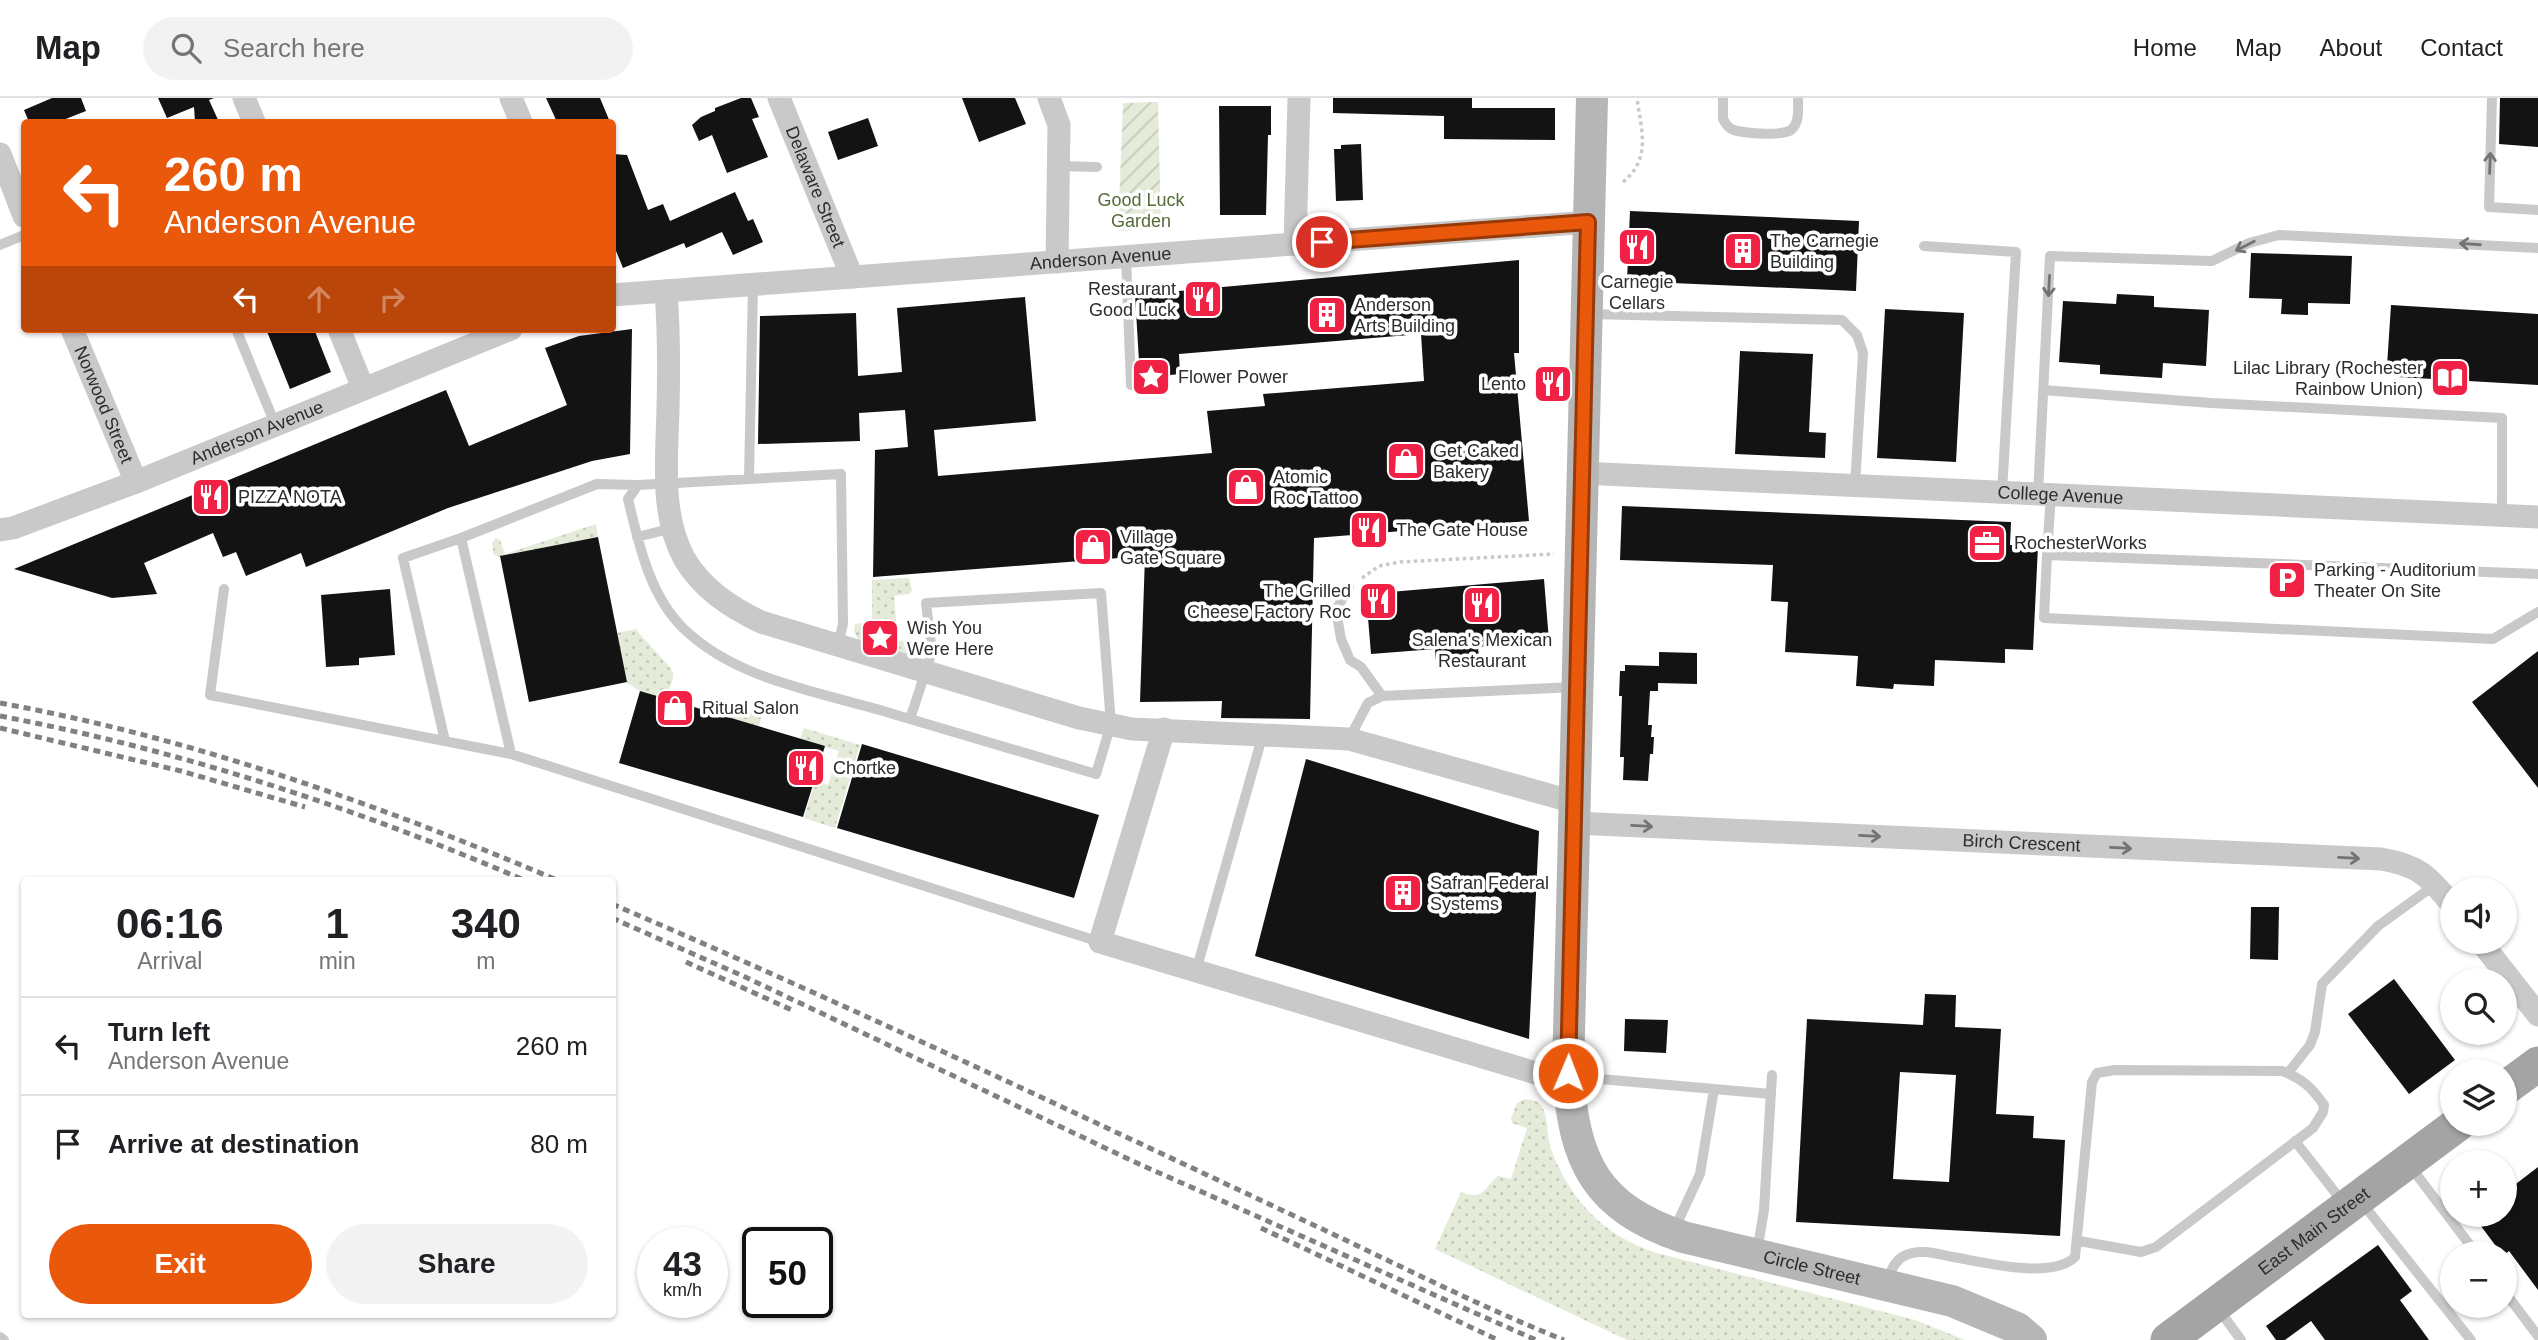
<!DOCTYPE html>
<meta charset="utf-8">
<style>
body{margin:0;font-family:Helvetica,sans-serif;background:#f2f2f2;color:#202124;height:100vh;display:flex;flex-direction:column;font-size:26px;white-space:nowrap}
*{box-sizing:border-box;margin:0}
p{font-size:23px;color:#757577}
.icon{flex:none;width:38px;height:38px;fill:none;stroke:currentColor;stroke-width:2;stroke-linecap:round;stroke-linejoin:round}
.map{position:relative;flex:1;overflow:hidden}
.side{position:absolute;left:21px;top:779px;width:595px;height:441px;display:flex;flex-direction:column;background:#fff;border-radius:7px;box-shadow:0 2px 5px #0004}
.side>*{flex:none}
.top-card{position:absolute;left:21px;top:21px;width:595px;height:214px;border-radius:7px;box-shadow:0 2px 5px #0004;background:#ea580c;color:#fff;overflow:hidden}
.buttons{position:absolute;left:2440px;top:779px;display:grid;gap:14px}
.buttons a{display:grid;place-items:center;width:77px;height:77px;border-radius:50%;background:#fff;box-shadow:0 2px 5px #0004;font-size:35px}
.speed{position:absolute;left:637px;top:1129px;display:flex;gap:14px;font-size:35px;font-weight:700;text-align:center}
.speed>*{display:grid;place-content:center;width:91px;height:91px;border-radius:50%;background:#fff;box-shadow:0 2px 5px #0004;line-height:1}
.speed small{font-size:18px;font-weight:400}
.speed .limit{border:4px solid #111;border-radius:10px;background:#fff;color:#111}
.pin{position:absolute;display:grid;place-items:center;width:60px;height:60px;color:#fff;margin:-30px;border:4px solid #fff;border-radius:50%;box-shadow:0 2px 7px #0007}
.me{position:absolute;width:77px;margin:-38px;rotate:1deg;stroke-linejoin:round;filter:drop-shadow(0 0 5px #0008)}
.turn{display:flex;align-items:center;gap:24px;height:147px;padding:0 28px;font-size:32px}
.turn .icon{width:91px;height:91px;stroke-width:2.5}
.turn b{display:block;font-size:49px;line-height:60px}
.lanes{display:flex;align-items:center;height:66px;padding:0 28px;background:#0003;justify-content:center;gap:35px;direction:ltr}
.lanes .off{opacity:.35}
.eta{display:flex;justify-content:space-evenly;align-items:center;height:119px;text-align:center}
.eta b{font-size:42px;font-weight:700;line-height:49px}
.primary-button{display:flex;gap:14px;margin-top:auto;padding:14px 28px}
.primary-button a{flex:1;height:80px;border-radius:42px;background:#ea580c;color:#fff;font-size:28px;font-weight:700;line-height:80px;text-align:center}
.primary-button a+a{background:#f2f2f2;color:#202124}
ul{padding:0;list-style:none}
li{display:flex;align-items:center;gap:21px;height:98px;padding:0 28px;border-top:2px solid #e0e0e0}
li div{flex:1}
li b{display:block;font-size:26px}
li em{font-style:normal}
header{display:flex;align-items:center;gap:42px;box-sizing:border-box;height:98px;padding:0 35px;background:#fff;border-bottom:2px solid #e0e0e0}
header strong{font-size:33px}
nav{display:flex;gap:38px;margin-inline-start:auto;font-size:24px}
.search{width:490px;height:63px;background:#f2f2f2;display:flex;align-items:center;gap:18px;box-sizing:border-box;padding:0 24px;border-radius:38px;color:#757577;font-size:26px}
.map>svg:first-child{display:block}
.grass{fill:url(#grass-dots)}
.garden{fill:url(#garden-furrows)}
.building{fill:#131313;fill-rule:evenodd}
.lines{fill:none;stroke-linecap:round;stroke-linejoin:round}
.path{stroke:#c9c9c9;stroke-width:3.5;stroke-dasharray:3.5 3.5;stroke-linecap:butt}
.service{stroke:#c9c9c9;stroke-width:10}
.minor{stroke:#c9c9c9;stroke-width:23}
.secondary{stroke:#b6b6b6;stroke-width:32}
.primary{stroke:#a4a4a4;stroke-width:35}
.rail{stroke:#818181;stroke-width:5;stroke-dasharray:7 5;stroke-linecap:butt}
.oneway{stroke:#737373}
.route-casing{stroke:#983908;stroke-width:18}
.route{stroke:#ea580c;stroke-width:12}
.labels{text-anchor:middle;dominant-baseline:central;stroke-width:7;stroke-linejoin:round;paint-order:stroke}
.street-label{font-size:18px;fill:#2c2c2c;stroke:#fff}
.park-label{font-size:18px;fill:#546a37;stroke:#fff}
.poi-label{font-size:18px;fill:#2c2c2c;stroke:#fff;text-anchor:start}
</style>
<header>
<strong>Map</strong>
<div class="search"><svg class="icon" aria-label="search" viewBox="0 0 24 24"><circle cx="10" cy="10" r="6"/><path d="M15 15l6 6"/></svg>Search here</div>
<nav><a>Home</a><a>Map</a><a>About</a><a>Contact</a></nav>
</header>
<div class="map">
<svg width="2538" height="1242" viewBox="0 0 2538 1242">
<defs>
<pattern id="grass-dots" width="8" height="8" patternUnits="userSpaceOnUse" patternTransform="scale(1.75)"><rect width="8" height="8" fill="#e4ebd8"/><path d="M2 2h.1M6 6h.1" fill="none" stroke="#c4caba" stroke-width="1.8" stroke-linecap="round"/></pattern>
<pattern id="garden-furrows" width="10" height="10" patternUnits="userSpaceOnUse" patternTransform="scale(1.75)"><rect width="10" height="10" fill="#e4ebd8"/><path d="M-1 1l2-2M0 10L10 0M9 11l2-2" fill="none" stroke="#c4caba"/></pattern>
</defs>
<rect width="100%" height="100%" fill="#fff"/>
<path class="grass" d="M596 426 598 439 499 459 494 457 492 445 496 440 500 442 505 456Z
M909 480 912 492 910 496 894 498 898 543 914 542 915 553 906 557 858 541 854 534 855 526 872 524V482Z
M636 531C642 540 671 568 673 574 674 582 668 594 666 601L640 593 627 585 617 535Z
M736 607 762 616 759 628 731 621Z
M804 630 860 647 835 730 804 720 815 683 828 687 839 653 800 641Z
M1525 1001C1530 1002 1536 1002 1540 1006 1548 1015 1547 1036 1550 1048 1556 1066 1566 1085 1578 1101 1599 1128 1624 1144 1657 1155L1915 1222 1965 1242H1627L1435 1151 1461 1094C1485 1103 1484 1089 1498 1078L1511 1081 1527 1030 1512 1025 1511 1021 1517 1005Z"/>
<path class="garden" d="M1158 4 1161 131 1118 133 1123 5Z"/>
<path class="building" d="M52 0H81L86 13 58 24H29L24 12Z
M158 0H214L209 2 219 24H195L194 9 167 20Z
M546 0H600L610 24H557Z
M741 0H751L759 19 752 21 768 59 727 75 712 37 699 43 692 27 701 19 715 13V10Z
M962 0H1015L1026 26 979 44Z
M1333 0H1472V10H1555V42L1444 41V18L1333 15Z
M2500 0H2538V49L2499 46Z
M1219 8H1271V37H1268L1266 117H1220Z
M868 20 878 48 838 62 828 34Z
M1361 46 1363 102 1336 103 1334 51H1341V47Z
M612 56 627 57 648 112 663 106 670 123 735 94 748 123 753 121 763 144 733 157 722 134 686 150 684 145 623 170 612 143Z
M1630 113 1859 123 1856 193 1627 183Z
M2251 155 2352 158 2350 206 2308 205V217L2281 216 2282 201 2249 200Z
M1519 162V255H1514L1529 423 1314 440 1310 621 1221 620 1222 603 1140 604 1145 458 873 479 875 352 908 349 905 312 859 315 860 343 758 346 760 218 856 215 858 278 902 274 897 210 1025 199 1036 323 934 332 938 378 1212 355 1207 313 1265 308 1263 296 1424 283 1421 236 1179 256 1180 276 1140 280 1135 197Z
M2117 196 2154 198V209L2209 212 2206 268 2163 265 2162 280 2100 276V267L2059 264 2063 203 2116 206Z
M2391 207 2538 216V287L2398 279 2399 269 2387 268Z
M1885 211 1964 215 1956 364 1877 360Z
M266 231H314L331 274 290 291Z
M632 231 630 356 592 363 448 410 306 469 301 455 246 478 236 454 223 459 213 435 144 465 157 496 112 500 14 471 446 292 469 348 567 307 545 250 579 238Z
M1740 253 1813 256 1809 334 1826 335 1825 360 1735 356Z
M1622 408 2011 424 2010 447 2038 448 2033 552 2005 551V565L1935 562 1934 588 1894 586 1893 591 1856 588 1858 558 1785 554 1788 504 1771 503 1773 467 1620 462Z
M598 439 627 584 529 604 500 458Z
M1544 481 1549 543 1478 549 1479 560 1436 563 1435 551 1371 556 1366 496Z
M390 491 395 557 359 560V567L326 569 321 497Z
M2538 553V690L2472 604Z
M1659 554 1697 555V586L1658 585V593H1650L1648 627H1652L1651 639H1654L1653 656H1650L1648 683 1623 682 1624 659H1620L1622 598H1619L1620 573H1625V567L1659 568Z
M640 593 825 648 803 719 619 665Z
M862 646 1099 717 1074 800 837 730Z
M1306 661 1539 733 1529 941 1255 858Z
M2251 809H2279L2278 862 2250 861Z
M2394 881 2455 962 2409 996 2348 916Z
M1925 896 1956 897 1955 929 2001 931 1996 1016 2034 1018 2033 1040 2065 1042 2060 1138 1796 1124 1807 921 1923 927ZM1900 974 1956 977 1949 1084 1893 1081Z
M1625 921 1668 922 1666 955 1624 953Z
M2538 1069V1192L2509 1153 2504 1157 2501 1155 2472 1116H2504V1095Z
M2378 1147 2412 1193 2400 1202 2429 1242H2325L2311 1223 2285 1242H2276L2266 1228Z"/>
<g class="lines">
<path class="path" d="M1623 84C1652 60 1641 32 1637 0
M1362 480 1379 468 1400 464 1554 456"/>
<path class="service" d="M1723 0V21C1725 24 1727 28 1730 30 1739 36 1782 38 1791 32 1800 25 1798 10 1798 0
M2492 0 2489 109 2538 112
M1058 68 1097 69
M0 147 24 137
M1924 148 2016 154 2002 394
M1126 159 1131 287
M1590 216 1842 222 1857 237 1863 255 1855 387
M236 231 275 326
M2043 292 2211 305 2502 320V417
M749 380 753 186
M638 387 597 386 461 440 511 656 1100 844
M2038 396 2050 158 2212 163 2249 145 2279 137 2538 150
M2051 396 2047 457 2538 476
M637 439 673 430
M2047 457 2044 520 2493 541 2538 514
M1349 489 1336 512 1341 541 1350 562 1361 569 1382 598
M224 491 210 597 511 656
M838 547 843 526 841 376 638 387 628 401C639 446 649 497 684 531 736 581 815 593 883 613 954 634 1025 655 1096 676L1111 626 1101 495 926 505 932 554 910 621
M1349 641 1368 605 1382 598 1575 589
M445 643 403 460 461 440
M1196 873 1263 636
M2288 975 2310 947 2315 934 2322 886 2378 828 2436 786
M1571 985 1600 981 1771 996
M2295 1043 2345 1107
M2410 1068 2476 1155
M2362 1105 2471 1242
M1674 1132 1700 1076 1714 991
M1757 1154 1764 1112 1772 977
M1886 1184C1891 1174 1894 1163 1904 1158 1919 1150 1937 1156 1953 1159 1983 1164 2052 1182 2075 1159L2092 984 2097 975 2115 972 2282 973C2302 980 2312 990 2324 1007L2323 1014 2313 1030 2156 1149 2141 1154 2079 1143
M2504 1193 2538 1238
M2217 1209 2241 1242
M0 1239 4 1242"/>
<g class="minor">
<path d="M244 0 254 24"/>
<path d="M511 0 521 24"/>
<path id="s1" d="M779 0 852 179"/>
<path d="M1049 0 1059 27 1057 164"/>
<path d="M0 56 24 118"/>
<path d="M1295 146 1299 0"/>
<path d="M666 193C669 232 669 271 668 311 667 359 660 416 684 460 702 491 730 509 761 524L1079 620 1132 631 1349 641 1574 704"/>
<path id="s2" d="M612 197 1589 124"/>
<path id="s3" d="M72 231 136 384"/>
<path d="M339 231 363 290"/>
<path id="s4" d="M1581 375 2538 419"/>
<path id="s5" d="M0 432 13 430 136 384 511 231"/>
<path d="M1164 631 1100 844 1569 985"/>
<path id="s6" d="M1574 725 2381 761C2418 767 2429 778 2452 807"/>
<path d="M2481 844 2538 917"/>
</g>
<path class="secondary" id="s7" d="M1592 0 1568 975C1574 1064 1595 1109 1683 1139L1952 1203 2017 1230 2031 1242"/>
<g class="primary">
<path d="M2504 991 2538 966"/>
<path id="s8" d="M2168 1242 2458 1026"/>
</g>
<path class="rail" d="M0 605C192 640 377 706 557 782
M0 618C180 652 356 710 524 782
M0 630 181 673 305 709
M612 806C846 906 1075 1015 1305 1123 1391 1163 1476 1207 1564 1242
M612 820 743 878 1139 1066 1536 1242
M686 864 794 913
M1261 1130 1498 1242"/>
</g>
<defs><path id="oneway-shaft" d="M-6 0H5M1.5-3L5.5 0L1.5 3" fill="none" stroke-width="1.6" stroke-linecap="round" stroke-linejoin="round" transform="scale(1.75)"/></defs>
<g class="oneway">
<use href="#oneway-shaft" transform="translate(2490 65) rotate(-88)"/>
<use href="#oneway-shaft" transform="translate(2470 146) rotate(-176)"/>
<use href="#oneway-shaft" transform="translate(2245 148) rotate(153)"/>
<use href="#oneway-shaft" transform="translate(2049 188) rotate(93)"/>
<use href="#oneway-shaft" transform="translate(1642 728) rotate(3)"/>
<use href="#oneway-shaft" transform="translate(1870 738) rotate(3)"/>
<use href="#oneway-shaft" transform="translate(2121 750) rotate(3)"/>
<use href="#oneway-shaft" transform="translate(2349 760) rotate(3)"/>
</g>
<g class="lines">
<g class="route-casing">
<path id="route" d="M1322 144 1588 124 1568 975"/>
</g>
<use href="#route" class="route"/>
</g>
<defs>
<g id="restaurant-square" transform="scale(2.0125)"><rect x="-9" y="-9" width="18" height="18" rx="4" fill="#f02144" stroke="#fff"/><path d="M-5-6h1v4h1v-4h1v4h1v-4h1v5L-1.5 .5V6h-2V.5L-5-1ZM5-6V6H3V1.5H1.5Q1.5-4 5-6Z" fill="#fff"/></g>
<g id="building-square" transform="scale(2.0125)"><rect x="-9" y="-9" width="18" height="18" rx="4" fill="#f02144" stroke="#fff"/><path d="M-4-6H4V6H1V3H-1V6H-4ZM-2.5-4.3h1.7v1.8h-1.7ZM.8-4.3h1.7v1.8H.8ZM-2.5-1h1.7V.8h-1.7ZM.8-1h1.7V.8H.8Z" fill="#fff"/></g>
<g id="sight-square" transform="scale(2.0125)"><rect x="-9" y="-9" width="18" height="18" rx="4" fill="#f02144" stroke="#fff"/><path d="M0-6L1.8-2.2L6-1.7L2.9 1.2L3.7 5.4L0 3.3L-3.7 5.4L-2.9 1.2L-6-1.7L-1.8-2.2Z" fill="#fff"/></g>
<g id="library-square" transform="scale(2.0125)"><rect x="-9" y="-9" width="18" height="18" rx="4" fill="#f02144" stroke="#fff"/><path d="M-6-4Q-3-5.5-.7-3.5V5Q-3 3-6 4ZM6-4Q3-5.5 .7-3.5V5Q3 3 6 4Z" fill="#fff"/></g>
<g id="shop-square" transform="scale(2.0125)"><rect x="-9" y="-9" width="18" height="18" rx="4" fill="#f02144" stroke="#fff"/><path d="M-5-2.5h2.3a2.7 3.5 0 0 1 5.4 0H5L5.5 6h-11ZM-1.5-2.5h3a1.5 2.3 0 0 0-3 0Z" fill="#fff"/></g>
<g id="office-square" transform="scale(2.0125)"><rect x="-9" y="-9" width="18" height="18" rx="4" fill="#f02144" stroke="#fff"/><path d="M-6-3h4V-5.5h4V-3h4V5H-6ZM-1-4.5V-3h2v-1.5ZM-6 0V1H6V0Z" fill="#fff"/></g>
<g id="parking-square" transform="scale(2.0125)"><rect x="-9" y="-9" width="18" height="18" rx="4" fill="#f02144" stroke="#fff"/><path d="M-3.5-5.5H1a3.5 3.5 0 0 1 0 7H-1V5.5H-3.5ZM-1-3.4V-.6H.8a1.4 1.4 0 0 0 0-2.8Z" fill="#fff"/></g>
</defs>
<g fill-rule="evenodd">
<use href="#restaurant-square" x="1637" y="149"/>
<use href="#building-square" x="1743" y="153"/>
<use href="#restaurant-square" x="1203" y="201"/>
<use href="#building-square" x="1327" y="217"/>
<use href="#sight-square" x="1151" y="279"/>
<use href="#library-square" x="2450" y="280"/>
<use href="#restaurant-square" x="1553" y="286"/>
<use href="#shop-square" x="1406" y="363"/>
<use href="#shop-square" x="1246" y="389"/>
<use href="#restaurant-square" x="211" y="399"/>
<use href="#restaurant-square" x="1369" y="432"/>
<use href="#office-square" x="1987" y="445"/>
<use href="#shop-square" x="1093" y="449"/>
<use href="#parking-square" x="2287" y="482"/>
<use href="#restaurant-square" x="1378" y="503"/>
<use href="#restaurant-square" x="1482" y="507"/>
<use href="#sight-square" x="880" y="540"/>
<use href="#shop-square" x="675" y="610"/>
<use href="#restaurant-square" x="806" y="670"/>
<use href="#building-square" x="1403" y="795"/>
</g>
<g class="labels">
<g class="street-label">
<text stroke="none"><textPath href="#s1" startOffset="96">Delaware Street</textPath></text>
<text stroke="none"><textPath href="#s2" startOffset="490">Anderson Avenue</textPath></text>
<text stroke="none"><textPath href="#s3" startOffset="82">Norwood Street</textPath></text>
<text stroke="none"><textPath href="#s5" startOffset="275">Anderson Avenue</textPath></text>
<text stroke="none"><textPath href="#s4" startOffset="480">College Avenue</textPath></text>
<text stroke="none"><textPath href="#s6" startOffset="448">Birch Crescent</textPath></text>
<text stroke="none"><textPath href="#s8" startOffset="182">East Main Street</textPath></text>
<text stroke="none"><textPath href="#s7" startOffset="1325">Circle Street</textPath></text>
</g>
<g class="park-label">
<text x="1141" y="102">Good Luck<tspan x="1141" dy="21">Garden</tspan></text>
</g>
<g class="poi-label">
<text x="1770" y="143">The Carnegie<tspan x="1770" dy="21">Building</tspan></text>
<text x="1637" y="184" text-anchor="middle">Carnegie<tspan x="1637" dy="21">Cellars</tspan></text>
<text x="1176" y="191" text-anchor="end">Restaurant<tspan x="1176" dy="21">Good Luck</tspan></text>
<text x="1354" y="207">Anderson<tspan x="1354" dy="21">Arts Building</tspan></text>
<text x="2423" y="270" text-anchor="end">Lilac Library (Rochester<tspan x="2423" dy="21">Rainbow Union)</tspan></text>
<text x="1178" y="279">Flower Power</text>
<text x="1526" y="286" text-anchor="end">Lento</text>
<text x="1433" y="353">Get Caked<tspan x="1433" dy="21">Bakery</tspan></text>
<text x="1273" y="379">Atomic<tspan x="1273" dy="21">Roc Tattoo</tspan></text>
<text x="238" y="399">PIZZA NOTA</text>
<text x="1396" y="432">The Gate House</text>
<text x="1120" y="439">Village<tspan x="1120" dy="21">Gate Square</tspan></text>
<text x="2014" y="445">RochesterWorks</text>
<text x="2314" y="472">Parking - Auditorium<tspan x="2314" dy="21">Theater On Site</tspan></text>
<text x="1351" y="493" text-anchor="end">The Grilled<tspan x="1351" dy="21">Cheese Factory Roc</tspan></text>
<text x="907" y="530">Wish You<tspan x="907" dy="21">Were Here</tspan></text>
<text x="1482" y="542" text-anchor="middle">Salena's Mexican<tspan x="1482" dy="21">Restaurant</tspan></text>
<text x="702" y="610">Ritual Salon</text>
<text x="833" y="670">Chortke</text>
<text x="1430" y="785">Safran Federal<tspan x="1430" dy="21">Systems</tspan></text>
</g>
</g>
</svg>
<div class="buttons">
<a><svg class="icon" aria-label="sound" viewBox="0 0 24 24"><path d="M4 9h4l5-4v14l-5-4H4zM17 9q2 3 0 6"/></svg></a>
<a><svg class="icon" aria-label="search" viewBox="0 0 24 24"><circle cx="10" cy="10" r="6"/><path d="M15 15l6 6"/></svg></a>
<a><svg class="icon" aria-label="layers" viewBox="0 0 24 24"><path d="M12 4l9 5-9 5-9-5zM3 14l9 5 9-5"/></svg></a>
<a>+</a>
<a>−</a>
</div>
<div class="speed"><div>43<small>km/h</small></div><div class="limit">50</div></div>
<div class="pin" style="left:1322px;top:144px;background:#d93025"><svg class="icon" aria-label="arrive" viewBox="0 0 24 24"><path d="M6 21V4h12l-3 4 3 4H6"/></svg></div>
<svg class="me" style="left:1568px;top:975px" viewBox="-20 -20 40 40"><circle r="17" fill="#ea580c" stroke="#fff" stroke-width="3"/><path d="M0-11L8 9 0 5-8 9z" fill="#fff"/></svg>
<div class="top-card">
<div class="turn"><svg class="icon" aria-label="left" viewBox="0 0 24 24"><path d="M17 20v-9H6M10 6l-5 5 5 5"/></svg><div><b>260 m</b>Anderson Avenue</div></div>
<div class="lanes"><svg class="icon" aria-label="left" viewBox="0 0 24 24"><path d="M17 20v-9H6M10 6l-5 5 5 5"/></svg><svg class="icon off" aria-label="ahead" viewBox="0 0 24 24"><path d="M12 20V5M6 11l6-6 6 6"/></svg><svg class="icon off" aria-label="right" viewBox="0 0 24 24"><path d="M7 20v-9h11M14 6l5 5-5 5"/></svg></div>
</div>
<section class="side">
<div class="eta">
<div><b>06:16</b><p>Arrival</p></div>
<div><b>1</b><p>min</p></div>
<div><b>340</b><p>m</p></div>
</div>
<ul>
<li><svg class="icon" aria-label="left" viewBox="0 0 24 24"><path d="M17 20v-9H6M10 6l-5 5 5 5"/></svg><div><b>Turn left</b><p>Anderson Avenue</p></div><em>260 m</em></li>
<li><svg class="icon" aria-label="arrive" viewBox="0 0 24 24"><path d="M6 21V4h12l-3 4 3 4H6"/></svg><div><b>Arrive at destination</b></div><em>80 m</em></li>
</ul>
<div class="primary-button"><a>Exit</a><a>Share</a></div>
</section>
</div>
